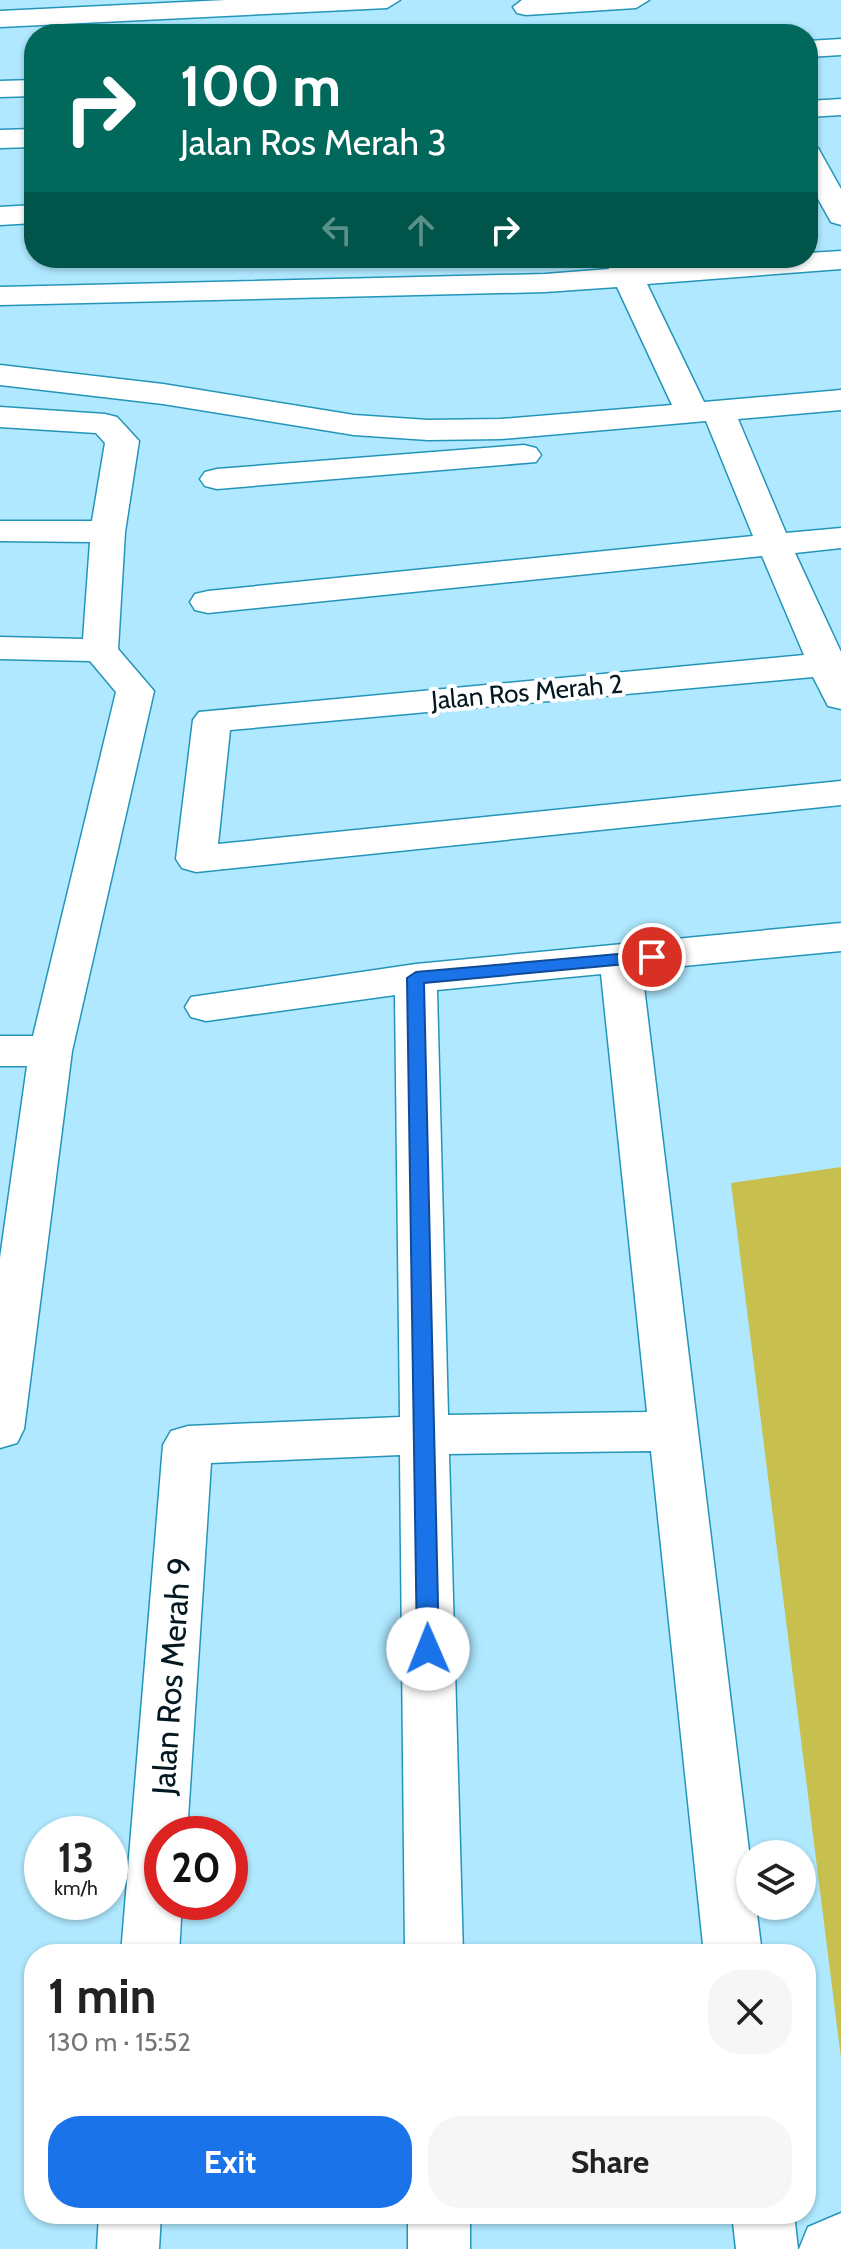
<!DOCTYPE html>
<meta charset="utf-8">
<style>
body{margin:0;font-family:Cabin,sans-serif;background:#f6f6f6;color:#222;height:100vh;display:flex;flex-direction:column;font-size:30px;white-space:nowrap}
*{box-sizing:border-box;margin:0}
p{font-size:26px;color:#767676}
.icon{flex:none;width:44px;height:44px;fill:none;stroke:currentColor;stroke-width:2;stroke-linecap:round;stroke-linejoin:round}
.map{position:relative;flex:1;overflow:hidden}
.drawer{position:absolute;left:24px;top:1944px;width:792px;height:280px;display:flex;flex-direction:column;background:#fff;border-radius:32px;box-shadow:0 2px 6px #0004}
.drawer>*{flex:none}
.hud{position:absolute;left:24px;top:24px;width:794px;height:244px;border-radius:32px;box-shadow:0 2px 6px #0004;background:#00695c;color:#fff;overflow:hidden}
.controls{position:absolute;left:736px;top:1840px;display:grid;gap:16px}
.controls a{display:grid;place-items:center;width:80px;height:80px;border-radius:50%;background:#fff;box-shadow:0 2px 6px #0004;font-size:40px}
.speed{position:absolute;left:24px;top:1816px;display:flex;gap:16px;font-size:40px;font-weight:700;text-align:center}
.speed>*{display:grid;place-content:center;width:104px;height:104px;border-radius:50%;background:#fff;box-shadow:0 2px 6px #0004;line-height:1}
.speed small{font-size:20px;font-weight:400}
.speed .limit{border:12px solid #d22;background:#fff;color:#111}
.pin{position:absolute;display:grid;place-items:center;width:68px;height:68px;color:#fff;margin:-34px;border:4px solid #fff;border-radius:50%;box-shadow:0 2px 8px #0007}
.me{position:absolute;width:88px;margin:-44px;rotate:359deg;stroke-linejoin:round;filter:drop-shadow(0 0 6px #0008)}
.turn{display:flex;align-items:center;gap:28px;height:168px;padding:0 24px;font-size:36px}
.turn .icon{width:104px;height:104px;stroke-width:2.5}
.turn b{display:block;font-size:56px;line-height:68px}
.lanes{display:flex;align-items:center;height:76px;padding:0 24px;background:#0003;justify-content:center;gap:40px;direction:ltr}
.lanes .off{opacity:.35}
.round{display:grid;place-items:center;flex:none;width:84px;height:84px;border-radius:32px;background:#f6f6f6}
.overview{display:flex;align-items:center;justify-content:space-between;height:136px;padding:0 24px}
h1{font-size:48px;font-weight:700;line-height:60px}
.cta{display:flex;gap:16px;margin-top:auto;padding:16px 24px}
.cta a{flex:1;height:92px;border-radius:32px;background:#1a73e8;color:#fff;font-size:32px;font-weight:700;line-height:92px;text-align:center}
.cta a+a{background:#f6f6f6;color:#222}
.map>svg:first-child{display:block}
.green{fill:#c8c04e}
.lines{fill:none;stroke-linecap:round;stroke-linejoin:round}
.minor-casing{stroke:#2495b9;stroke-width:3}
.minor{fill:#fff;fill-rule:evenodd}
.route{fill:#1a73e8;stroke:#114b97;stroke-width:2}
.labels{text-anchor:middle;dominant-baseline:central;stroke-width:8;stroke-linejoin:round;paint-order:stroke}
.street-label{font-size:26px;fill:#031820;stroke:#fff}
.near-street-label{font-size:32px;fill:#031820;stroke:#fff}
</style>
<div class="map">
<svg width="841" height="2249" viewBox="0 0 841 2249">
<rect width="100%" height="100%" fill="#afe8ff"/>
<path class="green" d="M841 1167V2058L731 1183Z"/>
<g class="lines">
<g class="minor-casing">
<path id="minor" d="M226 0H400L387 8 0 27V11Z
M522 0H649L636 8 526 15 517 13 513 7Z
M841 39V55L808 57V41Z
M34 80V96L0 97V81Z
M841 99V115L808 117V101Z
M34 129V147L0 148V130Z
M808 145 818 148 841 189V225L831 222 808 181Z
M34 205V223L0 225V207Z
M841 251V269L647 284 704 402 841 390V410L738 419 786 533 841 528V548L795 553 841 652V709L828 706 813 677 230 730 218 844 841 781V805L196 872 182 868 176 859 193 720 199 712 804 655 762 556 208 613 195 610 190 602 195 594 208 591 753 536 706 421 501 439 428 440 354 435 163 404 0 385V365L163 384 354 415 428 420 501 419 672 405 617 287 545 292 0 305V287L545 274 609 269 604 258H634L638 267 749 258H808V253Z
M0 407 105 414 117 417 139 441 125 532 118 649 154 691 72 1051 24 1429 17 1443 0 1448V1258L27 1066H0V1036H33L116 692 90 661 0 659V637L83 639 90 542 0 541V521H92L105 443 96 433 0 427Z
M524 445 536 448 541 455 536 462 217 489 205 486 200 479 205 472 217 469Z
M841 923V951L642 970 750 1859V1906H756L762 1954H704L651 1451 449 1454 463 1954H405L400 1455 211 1463 187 1834H162V1902H182L179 1954H121L163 1445 171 1431 188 1426 400 1417 395 995 206 1021 191 1017 185 1007 191 997 416 964ZM601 974 647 1412 448 1415 437 990Z
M841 2213V2249H799L808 2227Z
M99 2214H161L159 2249H97Z
M408 2214H470V2249H408Z
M732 2214H794L798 2249H736Z"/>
</g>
<use href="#minor" class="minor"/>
</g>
<path class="route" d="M652 951 660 957 658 961 424 983 439 1649 436 1655H421L417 1649 407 978 416 972Z"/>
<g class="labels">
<g class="street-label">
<text transform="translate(527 692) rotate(-5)">Jalan Ros Merah 2</text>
</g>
<g class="near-street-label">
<text transform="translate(171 1676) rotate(-86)">Jalan Ros Merah 9</text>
</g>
</g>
</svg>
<div class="controls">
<a><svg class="icon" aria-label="layers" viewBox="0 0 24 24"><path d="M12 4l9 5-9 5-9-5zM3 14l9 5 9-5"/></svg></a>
</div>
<div class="speed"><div>13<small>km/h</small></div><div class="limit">20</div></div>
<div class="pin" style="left:652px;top:957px;background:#d93025"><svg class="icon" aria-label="arrive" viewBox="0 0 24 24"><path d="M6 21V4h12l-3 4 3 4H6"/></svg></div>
<svg class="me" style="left:428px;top:1649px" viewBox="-20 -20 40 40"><circle r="19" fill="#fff"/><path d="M0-13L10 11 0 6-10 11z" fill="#1a73e8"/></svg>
<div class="hud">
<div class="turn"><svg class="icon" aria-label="right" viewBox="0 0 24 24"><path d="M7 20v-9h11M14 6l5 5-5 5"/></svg><div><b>100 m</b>Jalan Ros Merah 3</div></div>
<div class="lanes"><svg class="icon off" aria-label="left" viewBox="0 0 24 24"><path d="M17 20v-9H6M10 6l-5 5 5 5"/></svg><svg class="icon off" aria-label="ahead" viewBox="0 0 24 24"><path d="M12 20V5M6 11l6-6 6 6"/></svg><svg class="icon" aria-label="right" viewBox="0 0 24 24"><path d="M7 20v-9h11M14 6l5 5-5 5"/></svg></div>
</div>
<section class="drawer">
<div class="overview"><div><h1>1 min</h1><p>130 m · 15:52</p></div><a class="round"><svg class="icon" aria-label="close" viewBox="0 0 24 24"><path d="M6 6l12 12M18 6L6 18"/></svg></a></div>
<div class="cta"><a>Exit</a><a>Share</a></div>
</section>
</div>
